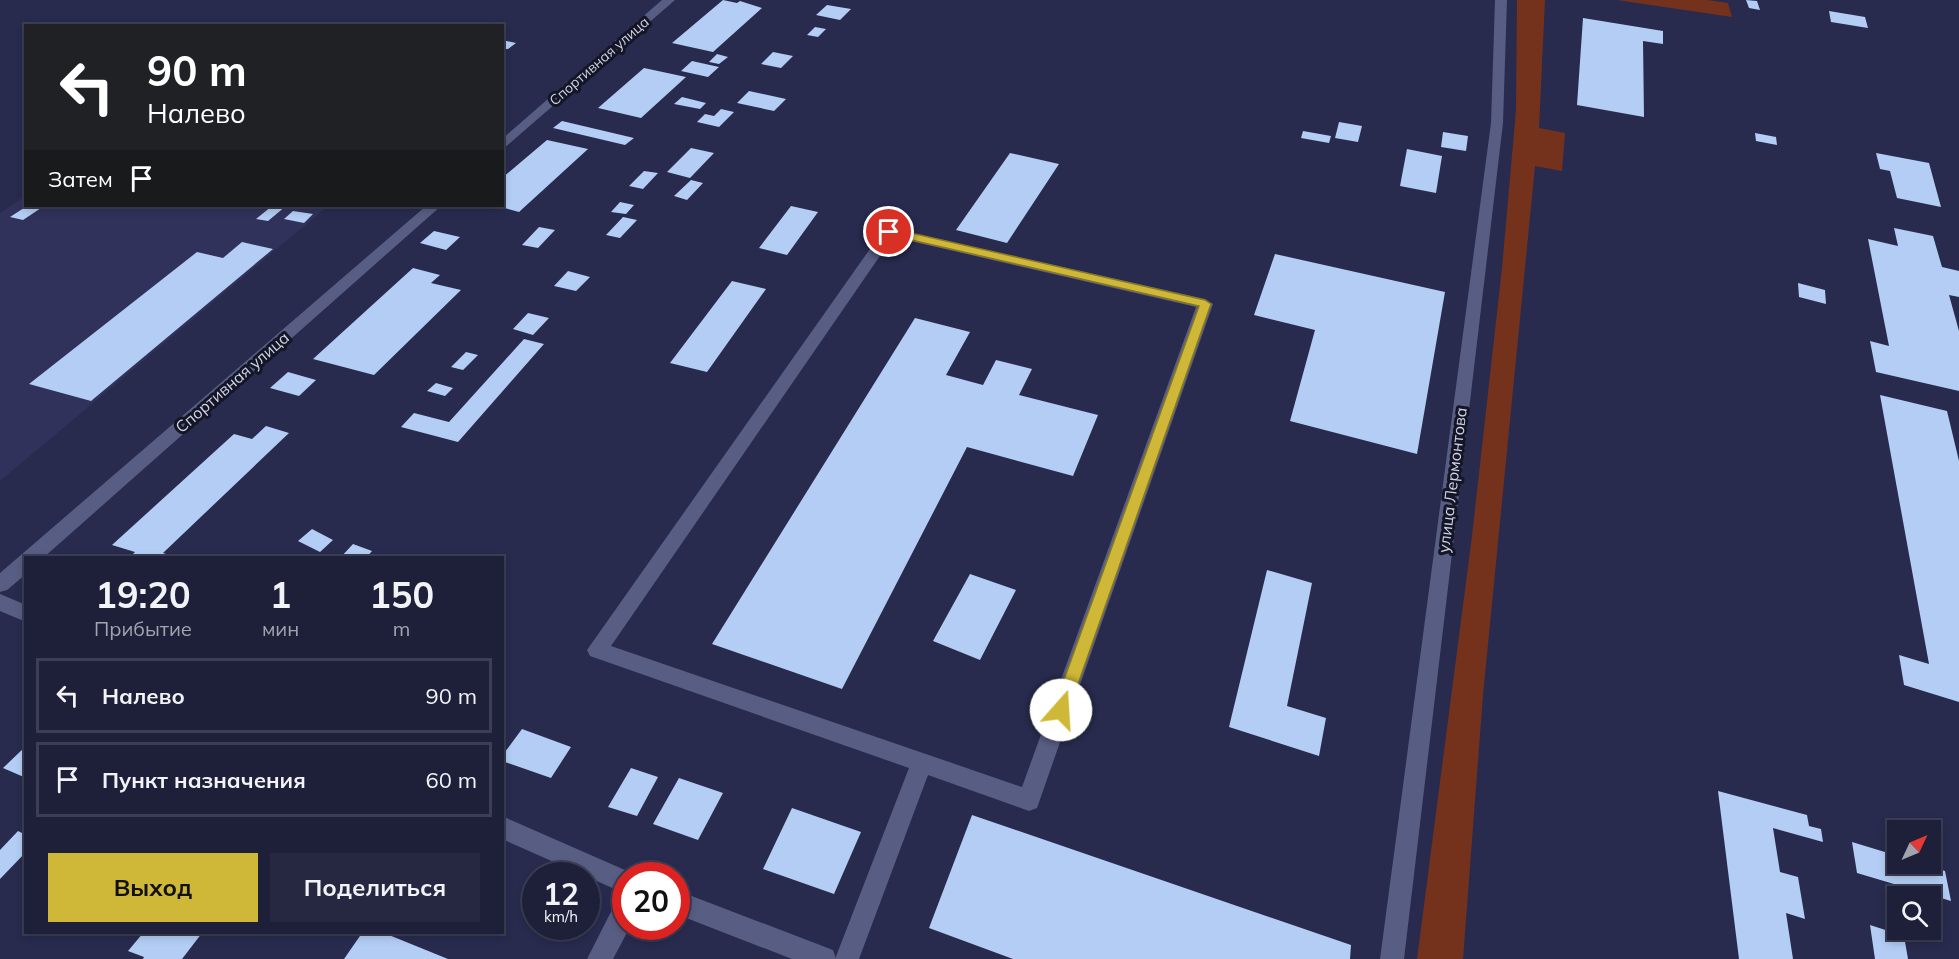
<!DOCTYPE html>
<html lang="ru">
<meta charset="utf-8">
<style>
body{margin:0;font-family:Mulish,sans-serif;background:#262842;color:#f1f3f6;height:100vh;display:flex;flex-direction:column;font-size:22px;white-space:nowrap}
*{box-sizing:border-box;margin:0}
p{font-size:20px;color:#a1a3af}
.icon{flex:none;width:33px;height:33px;fill:none;stroke:currentColor;stroke-width:2;stroke-linecap:round;stroke-linejoin:round}
.map{position:relative;flex:1;overflow:hidden}
.panel{position:absolute;left:24px;top:556px;width:480px;height:378px;display:flex;flex-direction:column;background:#1e203a;border-radius:0px;box-shadow:0 3px 9px #0003,0 0 0 2px #3c3e54}
.panel>*{flex:none}
.top-card{position:absolute;left:24px;top:24px;width:480px;height:183px;border-radius:0px;box-shadow:0 3px 9px #0003,0 0 0 2px #3c3e54;background:#202124;color:#fff;overflow:hidden}
.needle{width:39px;rotate:46deg}
.controls{position:absolute;left:1887px;top:820px;display:grid;gap:12px}
.controls a{display:grid;place-items:center;width:54px;height:54px;border-radius:0px;background:#1e203a;box-shadow:0 3px 9px #0003,0 0 0 2px #3c3e54;font-size:30px}
.speed{position:absolute;left:522px;top:862px;display:flex;gap:12px;font-size:30px;font-weight:700;text-align:center}
.speed>*{display:grid;place-content:center;width:78px;height:78px;border-radius:50%;background:#1e203a;box-shadow:0 3px 9px #0003,0 0 0 2px #3c3e54;line-height:1}
.speed small{font-size:15px;font-weight:400}
.speed .limit{border:9px solid #d22;background:#fff;color:#111}
.pin{position:absolute;display:grid;place-items:center;width:51px;height:51px;color:#fff;margin:-26px;border:3px solid #fff;border-radius:50%;box-shadow:0 2px 6px #0007}
.me{position:absolute;width:66px;margin:-33px;rotate:19deg;stroke-linejoin:round;filter:drop-shadow(0 0 4px #0008)}
.turn{display:flex;align-items:center;gap:21px;height:126px;padding:0 24px;font-size:27px}
.turn .icon{width:78px;height:78px;stroke-width:2.5}
.turn b{display:block;font-size:42px;line-height:51px}
.then{display:flex;align-items:center;height:57px;padding:0 24px;background:#0003;gap:12px;font-size:22px}
.eta{display:flex;justify-content:space-evenly;align-items:center;height:102px;text-align:center}
.eta b{font-size:36px;font-weight:700;line-height:42px}
.primary-button{display:flex;gap:12px;margin-top:auto;padding:12px 24px}
.primary-button a{flex:1;height:69px;border-radius:0px;background:#cfb837;color:#111;font-size:24px;font-weight:700;line-height:69px;text-align:center}
.primary-button a+a{background:#262842;color:#f1f3f6}
ul{padding:0;list-style:none}
li{display:flex;align-items:center;gap:18px;height:75px;margin:0 12px 9px;padding:0 12px;border:3px solid #3c3e54;border-radius:0px}
li div{flex:1}
li b{display:block;font-size:22px}
li em{font-style:normal}
.map>svg:first-child{display:block}
.built{fill:#30325b}
.green{fill:#74321c}
.building{fill:#b3cdf4}
.lines{fill:none;stroke-linecap:round;stroke-linejoin:round}
.lane{fill:#585d83;fill-rule:evenodd}
.street{fill:#585d83;fill-rule:evenodd}
.route{fill:#cfb837;stroke:#877824;stroke-width:1.5}
.labels{text-anchor:middle;dominant-baseline:central;stroke-width:6;stroke-linejoin:round;paint-order:stroke}
.far-street-label{font-size:14px;fill:#cfd3e9;stroke:#141625}
.street-label{font-size:16px;fill:#cfd3e9;stroke:#141625}
</style>
<div class="map">
<svg width="1959" height="959" viewBox="0 0 1959 959">
<rect width="100%" height="100%" fill="#282b4e"/>
<path class="built" d="M25 196 26 206H328L0 481V213Z"/>
<path class="green" d="M1517 0H1545L1539 128 1565 133 1562 171 1535 166 1483 695 1463 959H1417L1472 536 1502 268 1516 110Z
M1617 0H1707L1728 3 1732 17Z"/>
<path class="building" d="M723 0 737 3 740 1 762 8 713 52 672 43Z
M1746 0 1757 1 1760 10 1749 8Z
M827 5 851 9 840 20 816 15Z
M1829 11 1865 17 1868 28 1831 22Z
M1583 18 1663 31V44L1643 41 1644 117 1577 105Z
M815 27 826 29 818 37 807 35Z
M502 40 516 43 508 49H502Z
M773 52 793 56 781 68 761 64Z
M717 54 728 57 719 64 709 62Z
M692 61 719 67 708 77 681 71Z
M644 68 686 77 641 118 598 108Z
M749 91 786 99 774 111 737 103Z
M682 97 706 103 700 109 674 104Z
M721 109 734 112 719 127 697 122 705 114 714 116Z
M562 121 634 138 625 145 553 128Z
M1339 122 1362 126 1358 142 1335 138Z
M1303 131 1331 136 1329 143 1301 138Z
M1443 132 1468 136 1466 151 1441 147Z
M1755 133 1776 137 1777 145 1756 141Z
M547 140 588 149 519 212 497 206H502V178Z
M691 148 714 153 690 178 667 172Z
M1407 149 1442 156 1436 193 1400 186Z
M1010 153 1059 164 1007 243 956 230Z
M1876 153 1929 163 1941 207 1897 198 1890 171 1880 169Z
M644 171 658 173 643 189 629 186Z
M691 180 703 183 687 200 674 196Z
M620 202 634 205 626 214 611 212Z
M27 206H44L23 220 10 217Z
M272 206H286L268 221 256 219Z
M791 206 818 212 787 255 759 248Z
M293 211 313 214 304 223 284 219Z
M623 217 637 220 620 238 606 235Z
M539 227 555 230 538 248 522 245Z
M1894 228 1933 236 1942 267 1959 271V297L1949 295 1959 331V391L1876 372 1870 341 1889 346 1868 239 1898 246Z
M434 231 460 237 446 250 420 243Z
M242 242 273 249 91 401 29 384 197 252 223 258Z
M1275 254 1445 292 1417 454 1290 421 1315 330 1254 315Z
M413 268 440 275 431 283 461 290 374 375 313 359Z
M568 271 590 277 576 291 554 286Z
M732 281 766 289 707 372 670 363Z
M1798 283 1825 290 1826 304 1799 297Z
M528 313 549 318 533 335 513 329Z
M915 318 970 332 946 375 983 385 996 360 1032 369 1019 395 1098 415 1073 476 967 447 842 689 712 644Z
M524 339 544 344 458 442 401 427 414 413 449 422Z
M466 352 478 355 463 370 451 367Z
M288 372 316 380 299 396 270 388Z
M436 383 453 388 445 396 427 391Z
M1880 395 1947 411 1959 461V702L1904 685 1899 655 1929 664Z
M266 426 289 433 163 553 178 558H129L135 552 112 545 234 434 252 439Z
M312 529 333 540 320 552 298 541Z
M353 544 372 551 366 558H340Z
M1267 570 1312 583 1287 706 1326 718 1319 756 1229 727Z
M970 574 1016 590 980 660 933 641Z
M522 729 571 747 551 778 502 761V756Z
M26 746V778L3 768Z
M631 768 658 777 637 816 608 807Z
M679 778 723 793 698 840 653 824Z
M1718 791 1807 815 1809 826 1821 829 1823 842 1773 828 1780 872 1798 877 1805 919 1786 913 1793 959H1739Z
M792 808 861 832 834 894 763 869Z
M972 815 1351 945 1350 959H1013L929 928Z
M18 831 26 835V852L0 879V850Z
M1852 842 1898 856V864H1924L1945 871 1951 901 1857 873Z
M1870 925 1904 936 1908 959H1875Z
M143 933H202L182 959H143L144 957 128 951Z
M362 933H384L448 959H344Z"/>
<g class="lines">
<path class="lane" d="M889 228 1205 299 1213 304 1037 808 1029 811 928 775 859 959H835L909 768 590 656 587 650 884 229ZM893 237 1196 307 1022 787 611 646Z"/>
<path class="street" d="M662 0H675L502 150V139Z
M1495 0H1507L1503 123 1404 959H1380L1491 123Z
M426 206H441L43 558H26V574L7 590 0 592V573Z
M0 594 26 605V622L0 611Z
M502 816 634 874 635 876H626V894L502 839Z
M676 890 833 950 836 959H792L676 914Z
M626 897V927H630L613 959H587L617 900Z"/>
</g>
<path class="route" d="M889 228 1205 300 1211 304 1069 710 1067 715 1061 717 1055 715 1053 710 1199 306 885 234 883 232Z"/>
<g class="labels">
<g class="far-street-label">
<text transform="translate(599 61) rotate(-41)">Спортивная улица</text>
</g>
<g class="street-label">
<text transform="translate(232 382) rotate(-41)">Спортивная улица</text>
<text transform="translate(1452 480) rotate(-83)">улица Лермонтова</text>
</g>
</g>
</svg>
<div class="controls">
<a><svg class="needle" viewBox="-14 -14 28 28"><path d="M0-13l5 13h-10z" fill="#e53935"/><path d="M0 13l5-13h-10z" fill="#a1a3af"/></svg></a>
<a><svg class="icon" aria-label="search" viewBox="0 0 24 24"><circle cx="10" cy="10" r="6"/><path d="M15 15l6 6"/></svg></a>
</div>
<div class="speed"><div>12<small>km/h</small></div><div class="limit">20</div></div>
<div class="pin" style="left:889px;top:232px;background:#d93025"><svg class="icon" aria-label="arrive" viewBox="0 0 24 24"><path d="M6 21V4h12l-3 4 3 4H6"/></svg></div>
<svg class="me" style="left:1061px;top:710px" viewBox="-20 -20 40 40"><circle r="19" fill="#fff"/><path d="M0-13L10 11 0 6-10 11z" fill="#cfb837"/></svg>
<div class="top-card">
<div class="turn"><svg class="icon" aria-label="left" viewBox="0 0 24 24"><path d="M17 20v-9H6M10 6l-5 5 5 5"/></svg><div><b>90 m</b>Налево</div></div>
<div class="then">Затем<svg class="icon" aria-label="arrive" viewBox="0 0 24 24"><path d="M6 21V4h12l-3 4 3 4H6"/></svg></div>
</div>
<section class="panel">
<div class="eta">
<div><b>19:20</b><p>Прибытие</p></div>
<div><b>1</b><p>мин</p></div>
<div><b>150</b><p>m</p></div>
</div>
<ul>
<li><svg class="icon" aria-label="left" viewBox="0 0 24 24"><path d="M17 20v-9H6M10 6l-5 5 5 5"/></svg><div><b>Налево</b></div><em>90 m</em></li>
<li><svg class="icon" aria-label="arrive" viewBox="0 0 24 24"><path d="M6 21V4h12l-3 4 3 4H6"/></svg><div><b>Пункт назначения</b></div><em>60 m</em></li>
</ul>
<div class="primary-button"><a>Выход</a><a>Поделиться</a></div>
</section>
</div>
